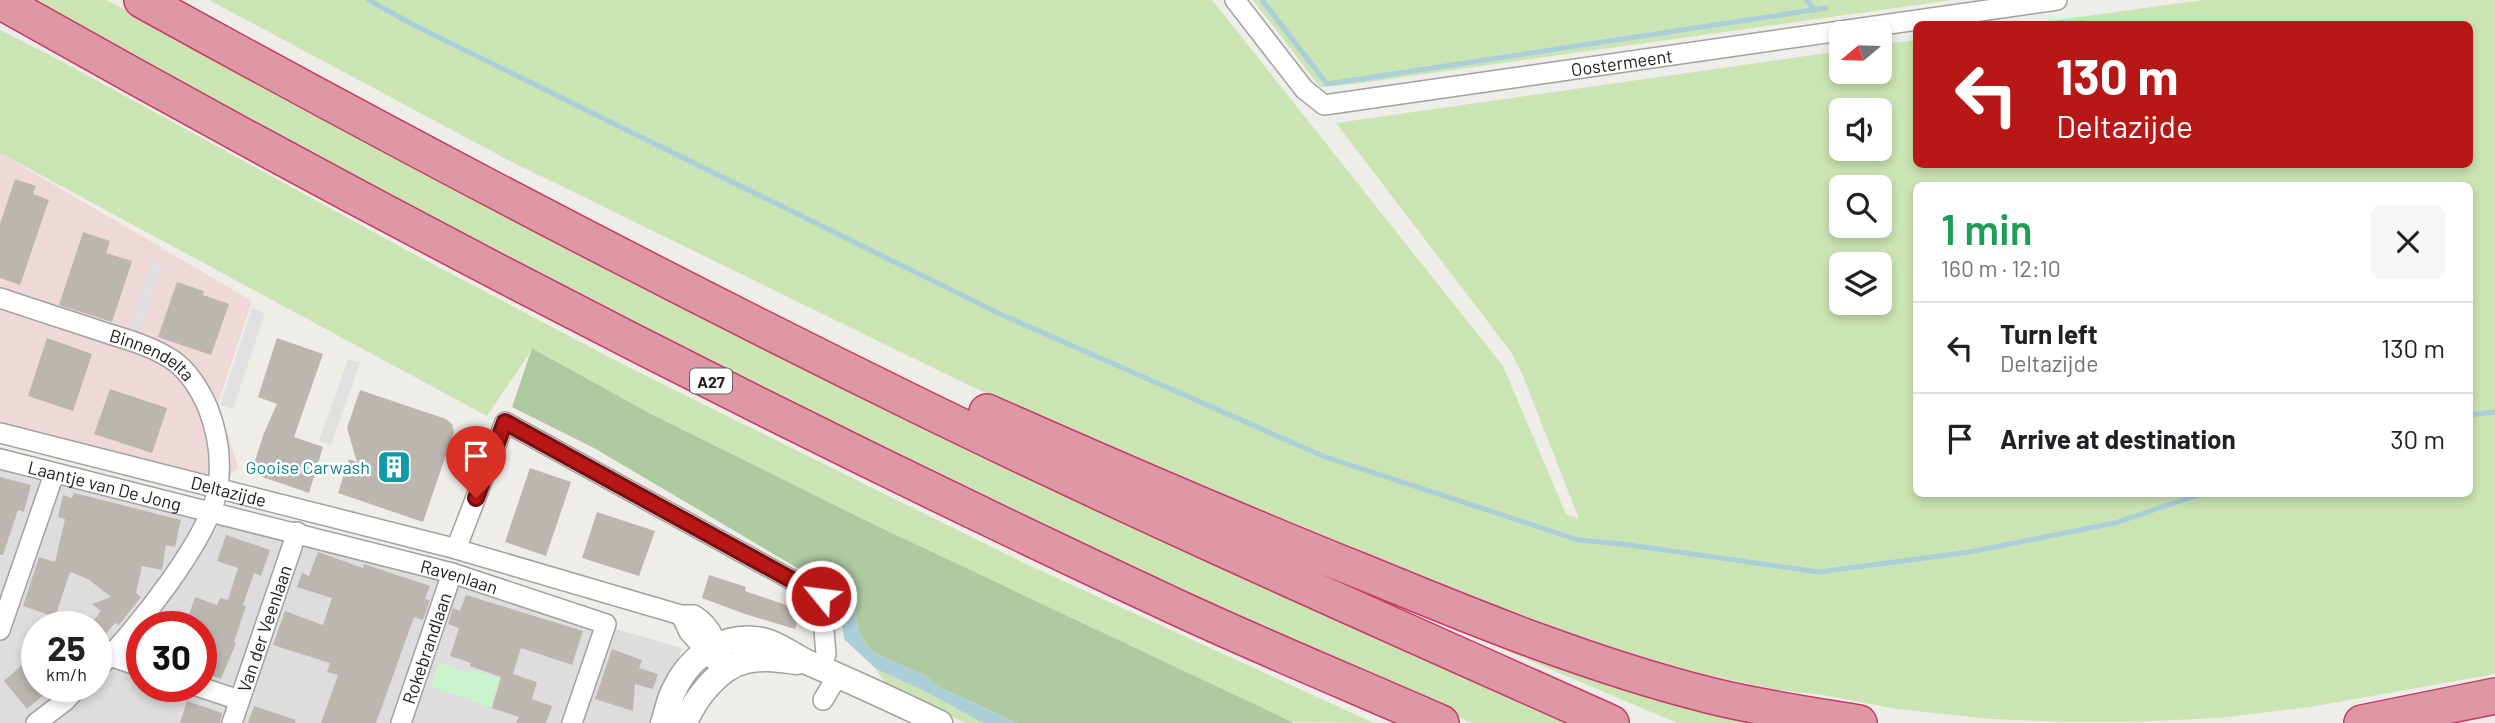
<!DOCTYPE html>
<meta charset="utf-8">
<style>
body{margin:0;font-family:Barlow,sans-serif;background:#f6f6f6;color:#202124;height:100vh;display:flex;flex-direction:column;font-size:26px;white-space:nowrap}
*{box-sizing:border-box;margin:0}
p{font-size:23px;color:#757577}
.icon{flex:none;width:38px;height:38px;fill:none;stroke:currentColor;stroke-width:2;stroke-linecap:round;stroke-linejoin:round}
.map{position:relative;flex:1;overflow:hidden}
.side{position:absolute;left:1913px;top:182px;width:560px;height:315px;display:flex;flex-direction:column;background:#fff;border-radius:10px;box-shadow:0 4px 10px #0003}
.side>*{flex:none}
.hud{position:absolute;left:1913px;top:21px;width:560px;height:147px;border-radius:10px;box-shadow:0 4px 10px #0003;background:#b91616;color:#fff;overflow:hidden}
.needle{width:46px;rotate:251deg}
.fabs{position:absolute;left:1829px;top:21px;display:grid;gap:14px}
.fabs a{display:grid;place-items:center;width:63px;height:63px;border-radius:10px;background:#fff;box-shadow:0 4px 10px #0003;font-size:35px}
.speed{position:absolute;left:21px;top:611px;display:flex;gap:14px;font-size:35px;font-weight:700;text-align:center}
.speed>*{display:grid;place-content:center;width:91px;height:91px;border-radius:50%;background:#fff;box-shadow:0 4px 10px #0003;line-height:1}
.speed small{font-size:18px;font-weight:400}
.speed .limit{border:10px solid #d22;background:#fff;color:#111}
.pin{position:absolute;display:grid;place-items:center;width:60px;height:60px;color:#fff;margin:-72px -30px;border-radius:50% 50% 50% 0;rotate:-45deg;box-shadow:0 0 7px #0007}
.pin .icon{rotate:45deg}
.me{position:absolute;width:77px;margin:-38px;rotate:299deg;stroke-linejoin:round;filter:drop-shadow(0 0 5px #0008)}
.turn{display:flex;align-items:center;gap:24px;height:147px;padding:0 28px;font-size:32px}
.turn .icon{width:91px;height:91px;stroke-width:2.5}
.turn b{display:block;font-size:49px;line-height:60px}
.round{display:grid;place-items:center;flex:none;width:74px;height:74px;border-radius:10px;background:#f6f6f6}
.overview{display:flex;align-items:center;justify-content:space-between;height:119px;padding:0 28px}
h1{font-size:42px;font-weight:600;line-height:52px;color:#1e9e55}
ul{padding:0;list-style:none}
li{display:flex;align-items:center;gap:21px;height:91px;padding:0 28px;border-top:2px solid #e0e0e0}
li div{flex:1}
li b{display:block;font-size:26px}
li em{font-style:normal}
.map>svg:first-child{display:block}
.residential{fill:#dedddd;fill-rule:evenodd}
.commercial{fill:#eed9d8}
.grass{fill:#cbe4b3;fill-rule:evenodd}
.forest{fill:#adcaa0}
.park{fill:#c9f4cd}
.parking{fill:#e0e0e0}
.water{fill:#acced8}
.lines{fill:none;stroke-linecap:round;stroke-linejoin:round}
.stream{stroke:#acced8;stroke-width:5}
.building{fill:#bcb6b0}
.minor-casing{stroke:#a1a1a1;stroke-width:22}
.tertiary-casing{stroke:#a1a1a1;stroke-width:27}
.motorway-casing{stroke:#c8396a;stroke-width:38}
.minor{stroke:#fff;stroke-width:19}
.tertiary{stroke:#fff;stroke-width:24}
.motorway{stroke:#de98a5;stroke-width:35}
.route-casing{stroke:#780e0e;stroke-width:18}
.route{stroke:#b91616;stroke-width:12}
.labels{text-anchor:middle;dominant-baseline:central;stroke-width:5;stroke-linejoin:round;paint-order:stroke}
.shield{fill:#fff;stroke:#636363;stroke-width:2}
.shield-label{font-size:16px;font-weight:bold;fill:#202020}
.street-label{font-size:18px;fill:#202020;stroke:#fff}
.culture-label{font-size:18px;fill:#0d838f;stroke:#fff;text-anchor:end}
</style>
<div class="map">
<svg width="2495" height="723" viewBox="0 0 2495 723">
<rect width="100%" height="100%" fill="#efede7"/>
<path class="residential" d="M0 447 211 512 682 648 655 723H0ZM37 626H96V686H37ZM142 626H201V686H142Z"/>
<path class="commercial" d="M0 153 252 301 218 403 238 467 212 495 0 440Z"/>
<path class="grass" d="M26 0H107L226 66 1575 723H1472L1318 655 831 422 534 273Z
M209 0H1212L1503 366 1566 514 1579 519 1523 376 1511 352 1336 123 1841 51V72H1880V45L1916 40V164H2469V24H2028L2203 0H2495V674L2310 707 2218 718 2130 722H2069L1992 719 1897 709 1823 695 1778 690 1707 675 1636 655 1550 629 1263 514 966 384 510 161ZM1841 110H1880V149H1841ZM1916 186H2469V494H1916ZM1841 187H1880V226H1841ZM1841 264H1880V303H1841Z
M1253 0H1952L1354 84 1320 87Z
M0 30 65 63 410 252 626 366 1024 563 1374 723 1291 722 875 525 649 413 533 348 487 416 0 153Z
M1411 610 1819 723H1677Z
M876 669 926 692 983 723H966L889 689Z"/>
<path class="forest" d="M532 348 649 413 875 525 1294 723H1017L941 688 924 675 874 653 865 643 858 629 854 604 838 592 594 448 512 407Z"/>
<path class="park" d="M439 663 471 673 473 670 500 679 490 707 431 687Z"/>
<path class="parking" d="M152 260 162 264 141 330 130 327Z
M252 308 265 313 233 409 220 405Z
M348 359 360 363 331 445 319 441Z"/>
<path class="water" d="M838 592 854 604 858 629 865 643 874 653 924 675 941 688 1017 723H983L926 692 876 669 844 639Z"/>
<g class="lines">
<path class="stream" d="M369 0 412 24 998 313 1323 456 1578 540 1622 544 1819 572 1970 552 2115 523 2201 494
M1262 0 1327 84 1826 8
M1807 0 1814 10
M2469 415 2495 412"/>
</g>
<path class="building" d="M15 179 36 186 33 194 49 200 20 285 0 278V224Z
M83 232 110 241 106 253 132 261 112 322 59 305Z
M177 282 204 291 203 295 229 304 211 355 158 337Z
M47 338 92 354 73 411 28 396Z
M277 338 323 354 294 437 323 447 309 493 251 473 264 433 277 404 258 397Z
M110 389 167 408 152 453 94 434Z
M360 390 446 419 452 424 454 432 423 522 338 493 349 459 357 462 347 428Z
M530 468 571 482 546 556 505 542Z
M0 477 31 485 24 512 18 510 3 555H0Z
M74 493 181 520 175 547 166 545 162 570 142 566 136 593 141 597 119 625 115 623 104 636 96 630V626L90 625 101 611 92 604 111 597 88 579 70 572 55 617 23 606 39 557 55 562 65 519 58 517 63 495 72 498Z
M597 512 655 531 639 576 582 558Z
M226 535 270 550 261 576 254 573 243 605 246 606 234 642 236 643 221 679 201 672V626H185L195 597 217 605 220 598 228 600 238 568 217 561Z
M318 552 363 568 364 564 430 586 425 599 430 600 423 620 414 617 376 723H321L338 675 327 672 330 663 273 645 285 611 323 625 332 598 297 587 302 573 309 576Z
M709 575 746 587 745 591 801 610 795 629 745 614 702 598Z
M466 595 583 631 572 665 521 648 513 674 537 682 532 699 552 706 546 723H516L519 717 492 708 501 677 470 666 471 663 450 656 459 628 448 624 453 608 460 611Z
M612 649 642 660 639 668 658 674 653 689 635 684 633 711 595 699Z
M30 658 37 665V686H54L27 709 4 681Z
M187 701 222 713 220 723H180Z
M254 706 296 720 295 723H248Z"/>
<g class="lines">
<g class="minor-casing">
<g id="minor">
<path id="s1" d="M1235 0 1304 89 1324 105 2057 0"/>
<path id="s2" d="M0 298C35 310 71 321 106 333 129 340 154 347 174 361 189 372 201 392 208 408 218 434 222 458 218 486 212 536 133 634 96 670"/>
<path id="s3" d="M0 433 449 547 681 615H694C714 627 720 650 726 671"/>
<path id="s4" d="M0 459 452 573 606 624 572 723"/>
<path d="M456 549 505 422 821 596 826 654 821 667"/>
<path d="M681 615 689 632 715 661"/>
<path d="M0 630 54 474"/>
<path d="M110 656 142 667"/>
<path d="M197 686 239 700"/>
<path d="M823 700 838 675"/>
<path d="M36 723 65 701 79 686"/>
<path id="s5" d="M232 723 297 532"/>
<path id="s6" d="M401 723 452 573"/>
</g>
</g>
<g class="tertiary-casing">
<path id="tertiary" d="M663 723C667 711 669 698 675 688 692 653 728 631 766 641 781 645 795 657 809 663 853 682 897 702 940 723
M685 723C695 698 719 667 746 661 763 657 780 660 797 662"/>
</g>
<g class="motorway-casing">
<path id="motorway" d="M142 0C397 141 654 276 915 404 1144 516 1378 619 1611 723
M0 1C383 218 775 420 1174 606 1262 647 1352 684 1441 723
M987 412C1111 467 1236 521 1363 572 1477 619 1592 666 1712 696 1761 708 1810 715 1859 723
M2362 723 2495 696"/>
</g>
<use href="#minor" class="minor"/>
<use href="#tertiary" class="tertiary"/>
<use href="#motorway" class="motorway"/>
</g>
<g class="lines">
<g class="route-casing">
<path id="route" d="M476 498 505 422 821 596"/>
</g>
<use href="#route" class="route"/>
</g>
<defs>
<g id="building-square" transform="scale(1.75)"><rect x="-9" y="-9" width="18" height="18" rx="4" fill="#0f9aa8" stroke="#fff"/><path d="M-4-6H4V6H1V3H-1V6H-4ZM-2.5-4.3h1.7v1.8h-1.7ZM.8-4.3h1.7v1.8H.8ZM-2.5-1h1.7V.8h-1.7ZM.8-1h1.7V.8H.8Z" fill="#fff"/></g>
</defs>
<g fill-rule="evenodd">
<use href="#building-square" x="394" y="467"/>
</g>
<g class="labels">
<rect class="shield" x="690" y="368.5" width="42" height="25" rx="5"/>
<g class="shield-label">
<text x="711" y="381">A27</text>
</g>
<g class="street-label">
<text stroke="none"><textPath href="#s1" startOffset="439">Oostermeent</textPath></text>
<text stroke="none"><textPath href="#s2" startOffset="163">Binnendelta</textPath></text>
<text stroke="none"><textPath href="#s4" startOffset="108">Laantje van De Jong</textPath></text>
<text stroke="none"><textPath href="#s3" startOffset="236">Deltazijde</textPath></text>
<text stroke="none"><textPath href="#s4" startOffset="474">Ravenlaan</textPath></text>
<text stroke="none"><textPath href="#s5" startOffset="100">Van der Veenlaan</textPath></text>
<text stroke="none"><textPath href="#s6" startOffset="79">Rokebrandlaan</textPath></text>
</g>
<g class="culture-label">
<text x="370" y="467">Gooise Carwash</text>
</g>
</g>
</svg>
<div class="fabs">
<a><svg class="needle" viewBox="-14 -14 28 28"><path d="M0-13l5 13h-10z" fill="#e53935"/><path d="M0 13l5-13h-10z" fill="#757577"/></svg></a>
<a><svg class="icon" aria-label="sound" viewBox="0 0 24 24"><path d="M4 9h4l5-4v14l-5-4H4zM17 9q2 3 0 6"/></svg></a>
<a><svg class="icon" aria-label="search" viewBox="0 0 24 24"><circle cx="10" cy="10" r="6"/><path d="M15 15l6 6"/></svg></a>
<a><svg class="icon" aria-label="layers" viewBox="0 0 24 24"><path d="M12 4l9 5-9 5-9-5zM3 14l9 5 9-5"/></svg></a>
</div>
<div class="speed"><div>25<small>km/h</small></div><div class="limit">30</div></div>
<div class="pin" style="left:476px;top:498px;background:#d93025"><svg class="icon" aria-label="arrive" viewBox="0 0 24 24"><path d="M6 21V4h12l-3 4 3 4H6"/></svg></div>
<svg class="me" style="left:821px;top:596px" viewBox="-20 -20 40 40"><circle r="17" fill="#b91616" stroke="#fff" stroke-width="3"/><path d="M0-11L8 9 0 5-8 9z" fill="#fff"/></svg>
<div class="hud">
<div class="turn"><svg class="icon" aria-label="left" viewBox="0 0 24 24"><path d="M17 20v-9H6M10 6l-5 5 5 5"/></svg><div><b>130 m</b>Deltazijde</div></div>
</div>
<section class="side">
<div class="overview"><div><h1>1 min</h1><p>160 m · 12:10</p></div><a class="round"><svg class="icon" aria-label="close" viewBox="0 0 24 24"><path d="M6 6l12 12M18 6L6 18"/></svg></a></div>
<ul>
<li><svg class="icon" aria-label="left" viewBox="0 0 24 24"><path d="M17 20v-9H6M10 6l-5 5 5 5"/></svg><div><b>Turn left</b><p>Deltazijde</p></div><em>130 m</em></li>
<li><svg class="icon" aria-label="arrive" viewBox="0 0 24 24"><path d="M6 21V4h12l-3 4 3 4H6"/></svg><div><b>Arrive at destination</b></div><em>30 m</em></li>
</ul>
</section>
</div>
